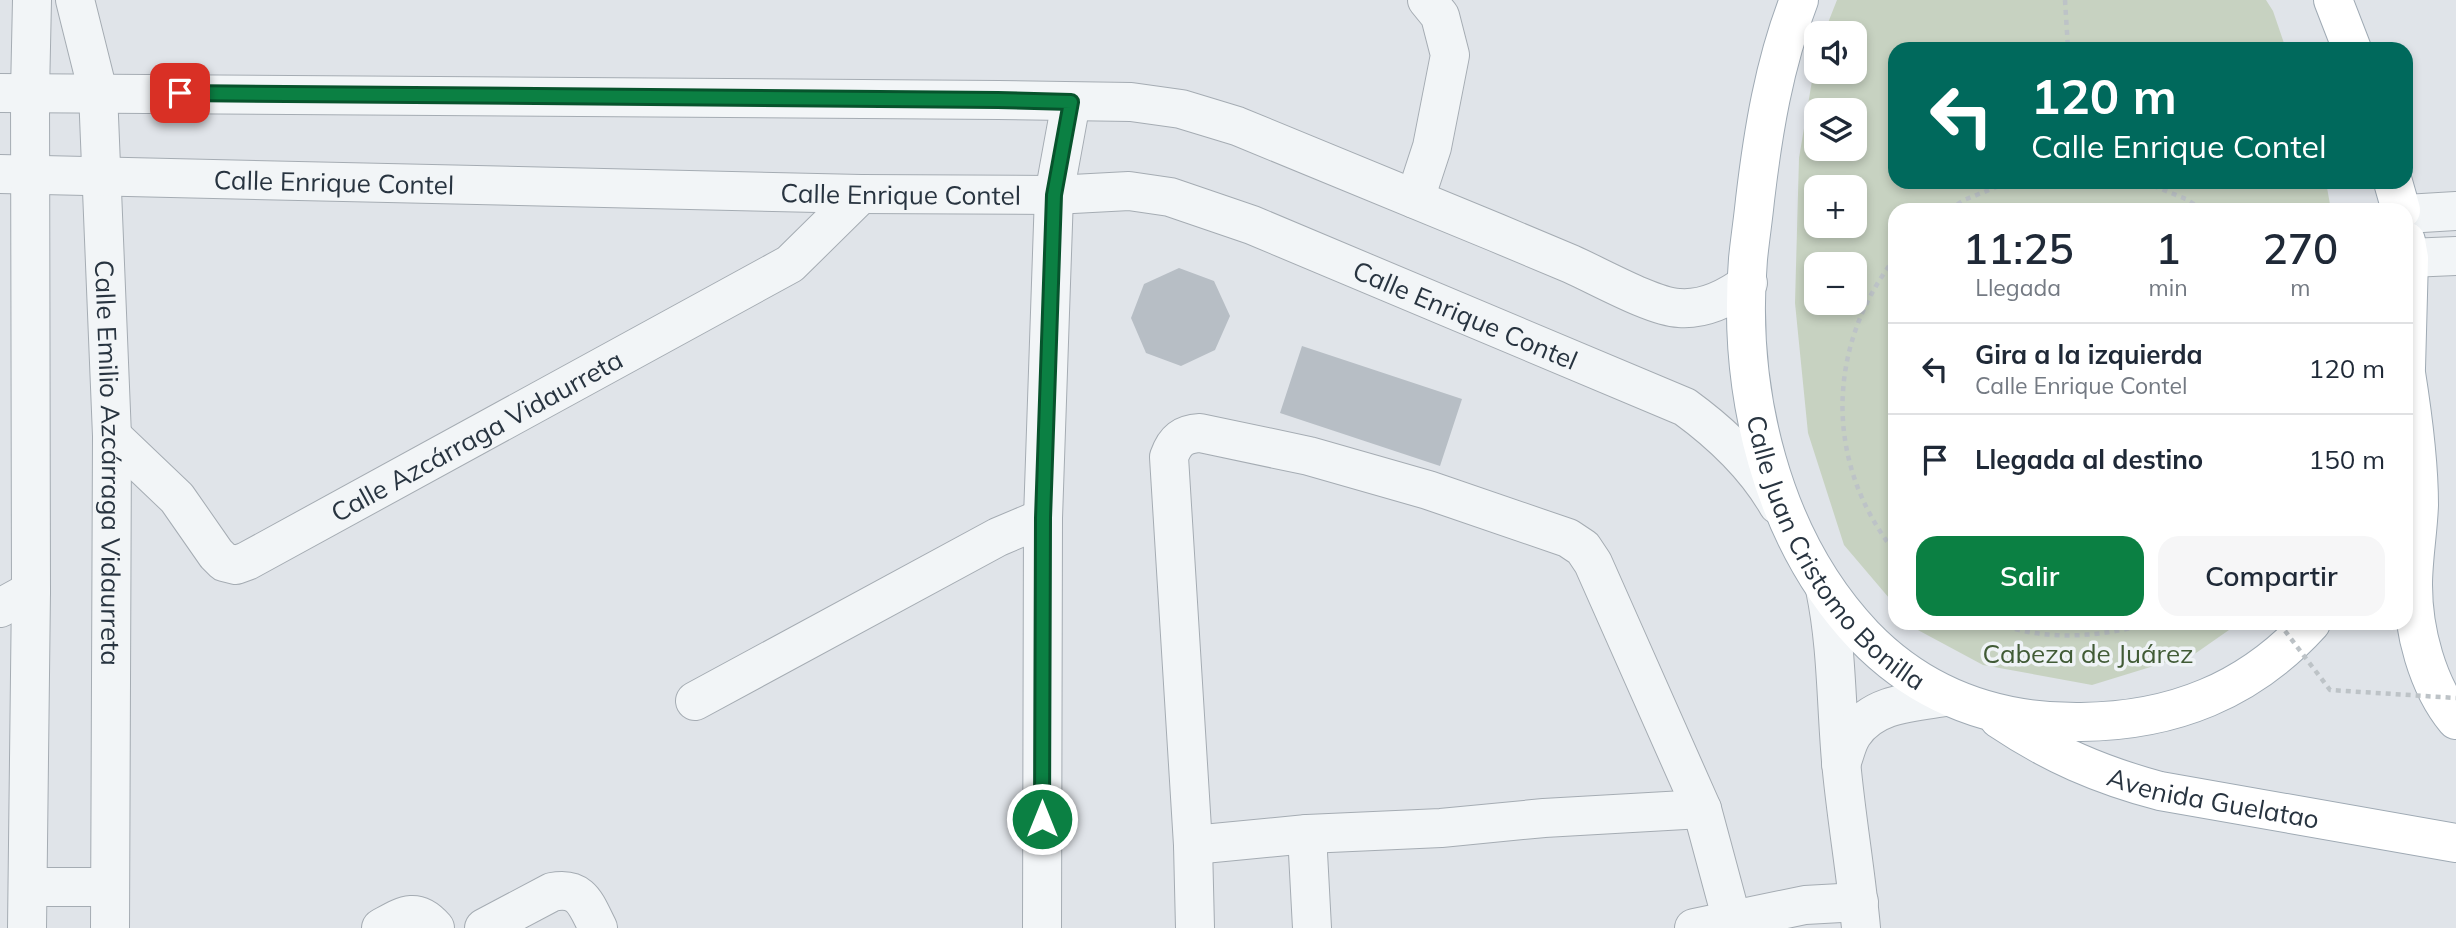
<!DOCTYPE html>
<html lang="es">
<meta charset="utf-8">
<style>
body{margin:0;font-family:Mulish,sans-serif;background:#f6f6f7;color:#1f2937;height:100vh;display:flex;flex-direction:column;font-size:26px;white-space:nowrap}
*{box-sizing:border-box;margin:0}
p{font-size:23px;color:#747a83}
.icon{flex:none;width:38px;height:38px;fill:none;stroke:currentColor;stroke-width:2;stroke-linecap:round;stroke-linejoin:round}
.map{position:relative;flex:1;overflow:hidden}
.drawer{position:absolute;left:1888px;top:203px;width:525px;height:427px;display:flex;flex-direction:column;background:#fff;border-radius:21px;box-shadow:0 4px 10px #0003}
.drawer>*{flex:none}
.top-card{position:absolute;left:1888px;top:42px;width:525px;height:147px;border-radius:21px;box-shadow:0 4px 10px #0003;background:#00695c;color:#fff;overflow:hidden}
.fabs{position:absolute;left:1804px;top:21px;display:grid;gap:14px}
.fabs a{display:grid;place-items:center;width:63px;height:63px;border-radius:14px;background:#fff;box-shadow:0 4px 10px #0003;font-size:35px}
.pin{position:absolute;display:grid;place-items:center;width:60px;height:60px;color:#fff;margin:-30px;border-radius:14px;box-shadow:0 4px 10px #0006}
.me{position:absolute;width:77px;margin:-38px;rotate:0deg;stroke-linejoin:round;filter:drop-shadow(0 0 5px #0008)}
.turn{display:flex;align-items:center;gap:24px;height:147px;padding:0 28px;font-size:32px}
.turn .icon{width:91px;height:91px;stroke-width:2.5}
.turn b{display:block;font-size:49px;line-height:60px}
.eta{display:flex;justify-content:space-evenly;align-items:center;height:119px;text-align:center}
.eta b{font-size:42px;font-weight:600;line-height:49px}
.primary-button{display:flex;gap:14px;margin-top:auto;padding:14px 28px}
.primary-button a{flex:1;height:80px;border-radius:21px;background:#0b8043;color:#fff;font-size:28px;font-weight:600;line-height:80px;text-align:center}
.primary-button a+a{background:#f6f6f7;color:#1f2937}
ul{padding:0;list-style:none}
li{display:flex;align-items:center;gap:21px;height:91px;padding:0 28px;border-top:2px solid #e0e1e3}
li div{flex:1}
li b{display:block;font-size:26px}
li em{font-style:normal}
.map>svg:first-child{display:block}
.green{fill:#c7d2c1;fill-rule:evenodd}
.building{fill:#b7bec5}
.lines{fill:none;stroke-linecap:round;stroke-linejoin:round}
.minor-casing{stroke:#a5acb3;stroke-width:40}
.major-casing{stroke:#9faab4;stroke-width:40}
.path{stroke:#bdc3c7;stroke-width:4.5;stroke-dasharray:5 5;stroke-linecap:butt}
.minor{stroke:#f2f5f7;stroke-width:38}
.major{stroke:#fff;stroke-width:38}
.path-bridge{stroke:#bdc3c7;stroke-width:4.5;stroke-dasharray:5 5;stroke-linecap:butt}
.route-casing{stroke:#07532c;stroke-width:18}
.route{stroke:#0b8043;stroke-width:12}
.labels{text-anchor:middle;dominant-baseline:central;stroke-width:7;stroke-linejoin:round;paint-order:stroke}
.street-label{font-size:26px;fill:#283440;stroke:#eff3f6}
.park-label{font-size:26px;fill:#415b36;stroke:#eff3f6}
</style>
<div class="map">
<svg width="2456" height="928" viewBox="0 0 2456 928">
<rect width="100%" height="100%" fill="#e0e4e9"/>
<path class="green" d="M1837 0H2266L2273 11 2286 49H1895V182H2326L2331 210H1895V605L1844 545 1808 433 1795 303 1799 158 1816 57V72H1855V33H1824ZM1816 110H1855V149H1816ZM1816 187H1855V226H1816ZM1816 264H1855V303H1816Z
M1911 623H2239L2196 653 2092 685 1983 665 1916 629Z"/>
<path class="building" d="M1179 268 1214 281 1230 316 1215 350 1181 366 1146 353 1131 318 1144 284Z
M1302 346 1462 399 1440 466 1280 413Z"/>
<g class="lines">
<g class="minor-casing">
<g id="minor">
<path id="s1" d="M75 0 98 92 112 436 110 928"/>
<path d="M0 93 998 100 1131 102 1181 109 1237 126C1348 172 1460 217 1571 264 1598 276 1653 307 1679 308 1705 310 1728 298 1748 283"/>
<path id="s2" d="M0 174 861 194 1054 195 1129 191 1170 197 1252 225 1685 407C1722 434 1755 465 1778 505"/>
<path d="M1415 199 1432 147 1450 55 1440 16 1427 0"/>
<path d="M2406 214 2456 211"/>
<path d="M2409 258 2456 256"/>
<path id="s3" d="M112 436 177 498 216 554 224 562 236 565 247 561 790 264 861 194"/>
<path d="M1825 589C1837 646 1836 704 1841 761 1846 817 1856 872 1861 928"/>
<path d="M0 608 31 591"/>
<path d="M695 701 998 537 1043 518"/>
<path d="M1841 764C1845 755 1847 742 1853 734 1873 703 1913 702 1946 697"/>
<path d="M1307 834 1312 928"/>
<path d="M1193 845 1307 834 1441 828 1544 818 1702 809"/>
<path d="M28 887H110"/>
<path d="M27 928 31 591 30 93 32 0"/>
<path d="M381 928C403 916 416 906 435 928"/>
<path d="M484 928 552 892C582 886 586 905 598 928"/>
<path d="M1042 928 1043 518 1054 195 1071 102"/>
<path d="M1195 928 1193 845 1169 457C1175 440 1183 434 1200 433L1309 456 1428 490 1568 538 1583 548 1593 563 1702 809 1734 928"/>
<path d="M1694 928 1805 905 1859 902"/>
</g>
</g>
<g class="major-casing">
<g id="major">
<path id="s4" d="M1799 0C1774 64 1763 132 1755 200 1753 220 1750 239 1748 259 1737 391 1771 538 1864 636 1923 697 1997 723 2081 722 2173 721 2249 691 2311 623"/>
<path d="M2333 0 2352 49"/>
<path d="M2393 182 2401 210"/>
<path d="M2406 241 2409 258 2406 368"/>
<path d="M2406 373C2413 417 2419 461 2419 505 2418 532 2413 559 2413 585 2413 630 2427 685 2456 720"/>
<path id="s5" d="M1999 719C2051 754 2100 775 2160 791L2456 843"/>
</g>
</g>
<path class="path" d="M2065 0 2068 49
M2144 182 2186 199 2203 210
M1949 210 1964 200 2009 182
M1895 258C1826 347 1824 463 1895 552
M1996 623C2047 642 2100 637 2151 623"/>
<use href="#minor" class="minor"/>
<use href="#major" class="major"/>
<path class="path-bridge" d="M2279 623 2330 690 2456 698"/>
</g>
<g class="lines">
<g class="route-casing">
<path id="route" d="M180 93 998 100 1071 102 1054 195 1043 518 1042 819"/>
</g>
<use href="#route" class="route"/>
</g>
<g class="labels">
<g class="street-label">
<text stroke="none"><textPath href="#s2" startOffset="334">Calle Enrique Contel</textPath></text>
<text stroke="none"><textPath href="#s2" startOffset="901">Calle Enrique Contel</textPath></text>
<text stroke="none"><textPath href="#s2" startOffset="1489">Calle Enrique Contel</textPath></text>
<text stroke="none"><textPath href="#s3" startOffset="455">Calle Azcárraga Vidaurreta</textPath></text>
<text stroke="none"><textPath href="#s1" startOffset="466">Calle Emilio Azcárraga Vidaurreta</textPath></text>
<text stroke="none"><textPath href="#s4" startOffset="584">Calle Juan Cristomo Bonilla</textPath></text>
<text stroke="none"><textPath href="#s5" startOffset="231">Avenida Guelatao</textPath></text>
</g>
<g class="park-label">
<text x="2088" y="653">Cabeza de Juárez</text>
</g>
</g>
</svg>
<div class="fabs">
<a><svg class="icon" aria-label="sound" viewBox="0 0 24 24"><path d="M4 9h4l5-4v14l-5-4H4zM17 9q2 3 0 6"/></svg></a>
<a><svg class="icon" aria-label="layers" viewBox="0 0 24 24"><path d="M12 4l9 5-9 5-9-5zM3 14l9 5 9-5"/></svg></a>
<a>+</a>
<a>−</a>
</div>
<div class="pin" style="left:180px;top:93px;background:#d93025"><svg class="icon" aria-label="arrive" viewBox="0 0 24 24"><path d="M6 21V4h12l-3 4 3 4H6"/></svg></div>
<svg class="me" style="left:1042px;top:819px" viewBox="-20 -20 40 40"><circle r="17" fill="#0b8043" stroke="#fff" stroke-width="3"/><path d="M0-11L8 9 0 5-8 9z" fill="#fff"/></svg>
<div class="top-card">
<div class="turn"><svg class="icon" aria-label="left" viewBox="0 0 24 24"><path d="M17 20v-9H6M10 6l-5 5 5 5"/></svg><div><b>120 m</b>Calle Enrique Contel</div></div>
</div>
<section class="drawer">
<div class="eta">
<div><b>11:25</b><p>Llegada</p></div>
<div><b>1</b><p>min</p></div>
<div><b>270</b><p>m</p></div>
</div>
<ul>
<li><svg class="icon" aria-label="left" viewBox="0 0 24 24"><path d="M17 20v-9H6M10 6l-5 5 5 5"/></svg><div><b>Gira a la izquierda</b><p>Calle Enrique Contel</p></div><em>120 m</em></li>
<li><svg class="icon" aria-label="arrive" viewBox="0 0 24 24"><path d="M6 21V4h12l-3 4 3 4H6"/></svg><div><b>Llegada al destino</b></div><em>150 m</em></li>
</ul>
<div class="primary-button"><a>Salir</a><a>Compartir</a></div>
</section>
</div>
